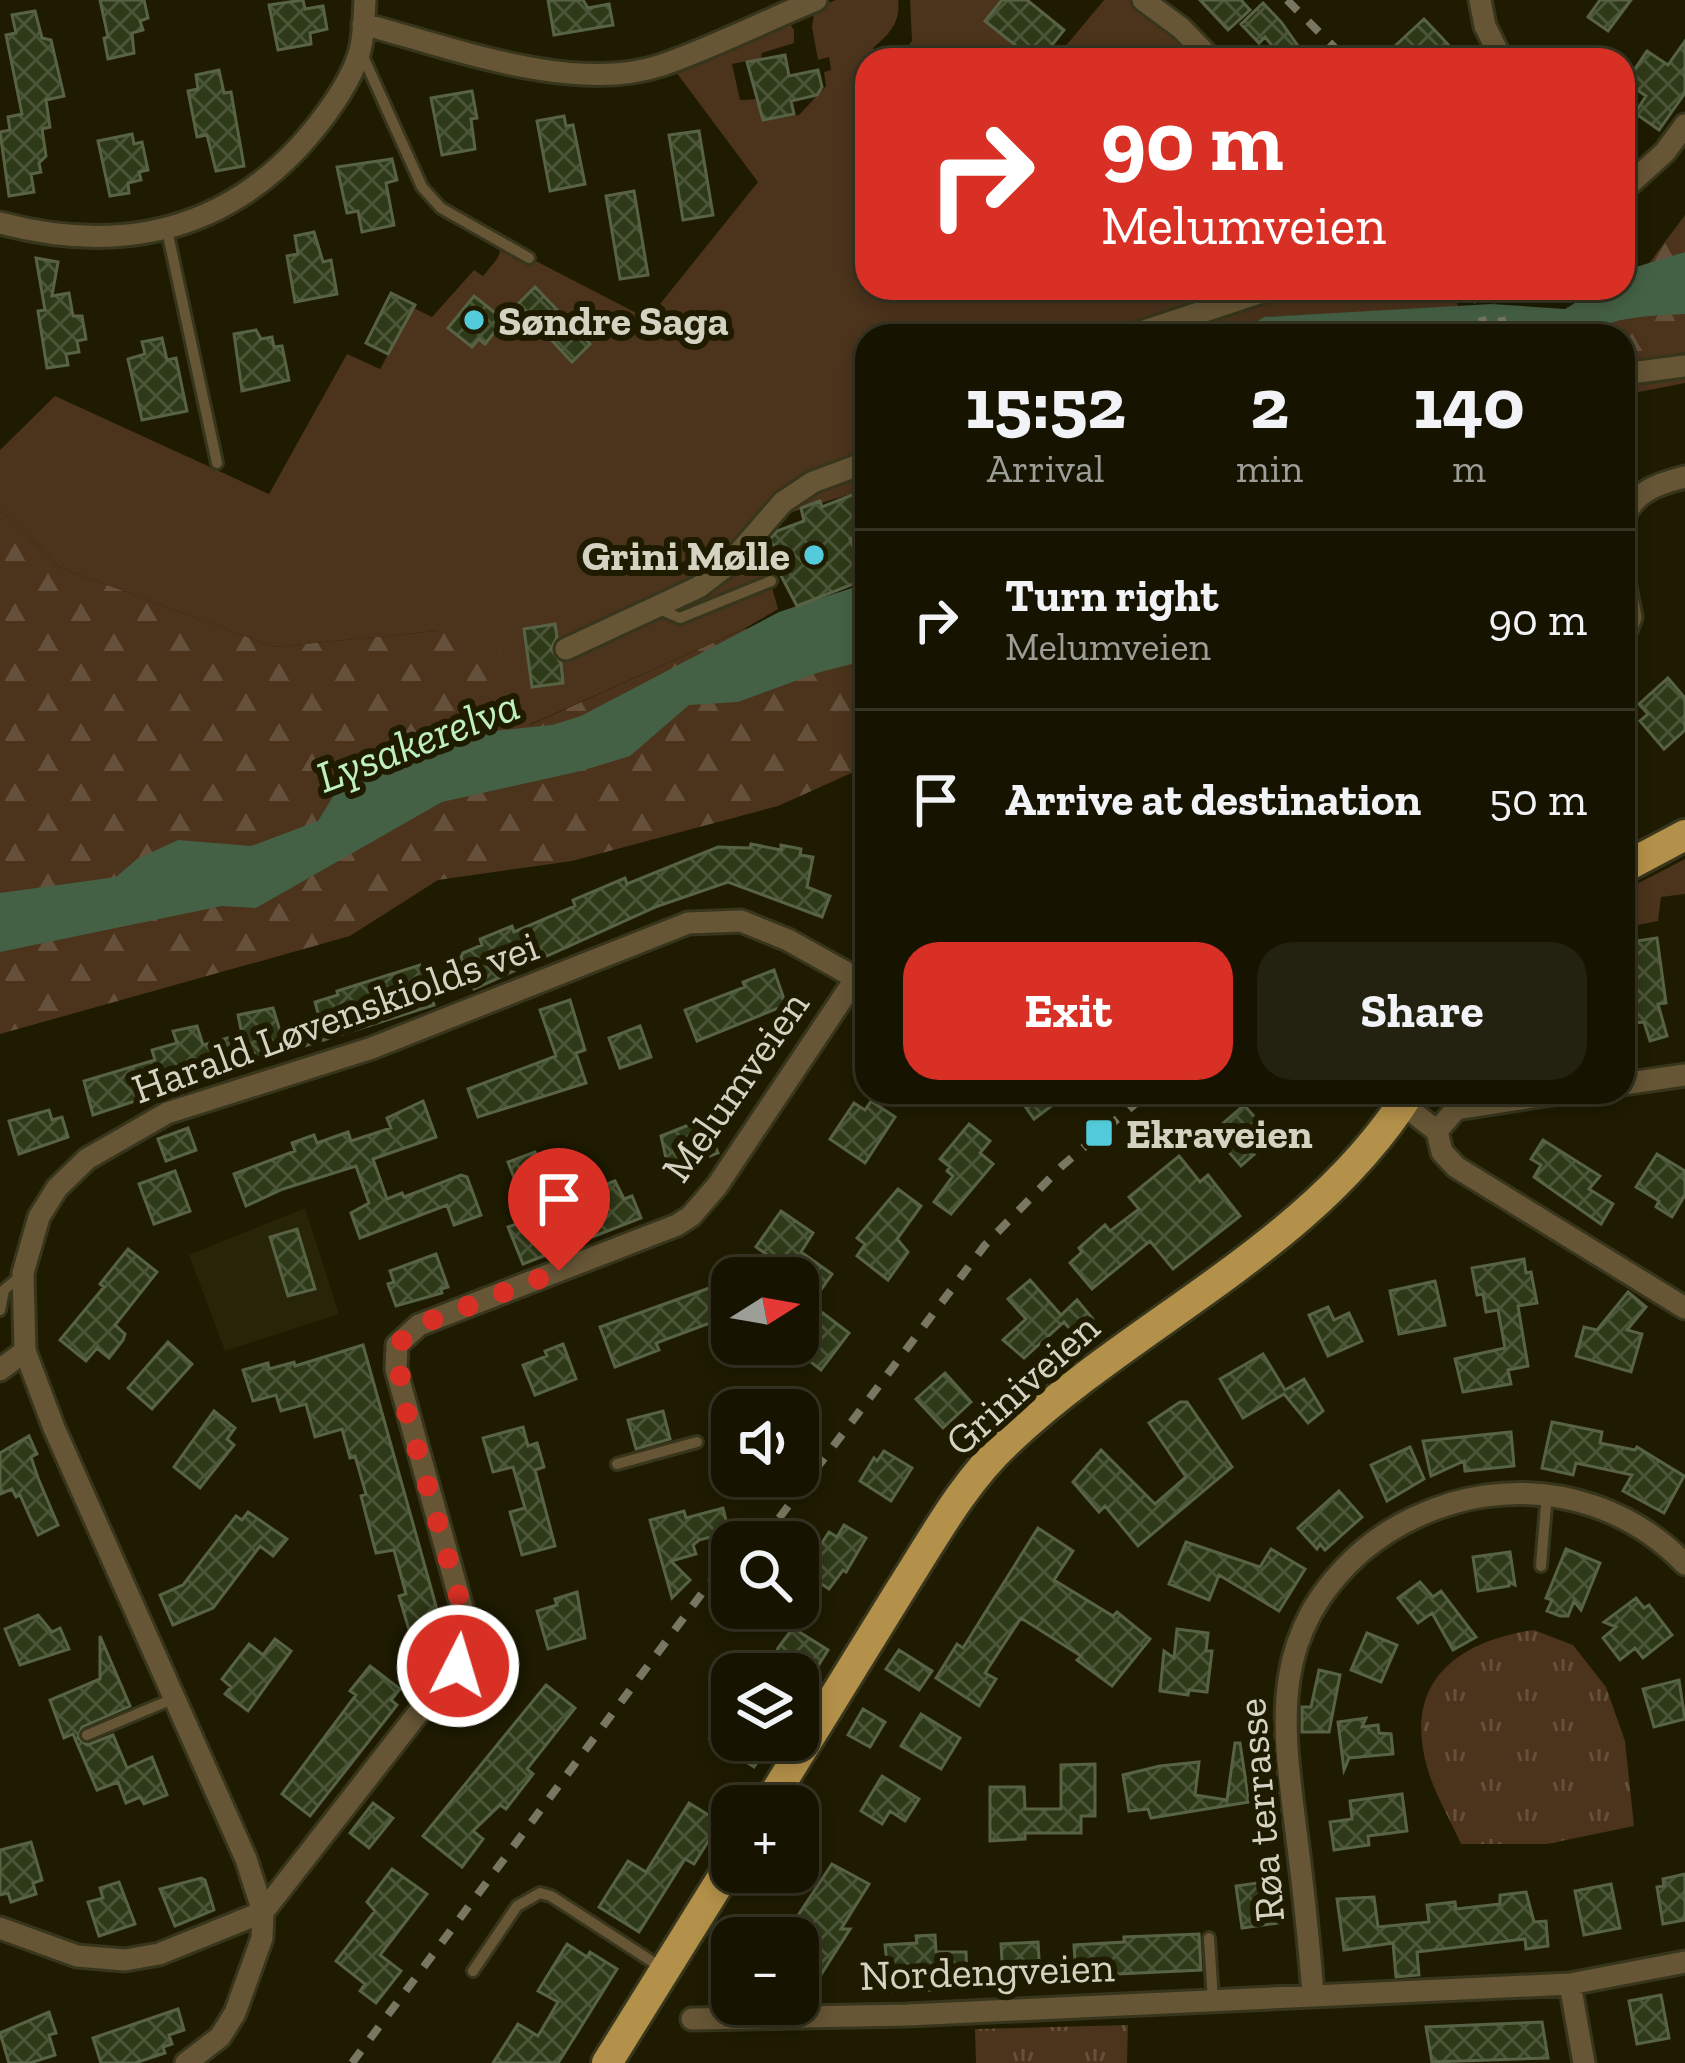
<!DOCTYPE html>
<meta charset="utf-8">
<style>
body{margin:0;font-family:"Zilla Slab",serif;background:#23210f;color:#f1f3f6;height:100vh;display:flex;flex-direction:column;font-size:45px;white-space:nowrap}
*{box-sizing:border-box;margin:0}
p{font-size:39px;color:#9e9e99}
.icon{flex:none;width:66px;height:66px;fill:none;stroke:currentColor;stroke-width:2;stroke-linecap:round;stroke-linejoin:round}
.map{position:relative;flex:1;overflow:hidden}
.panel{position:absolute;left:855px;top:324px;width:780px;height:780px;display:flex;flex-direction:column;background:#161400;border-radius:36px;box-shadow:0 6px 18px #0003,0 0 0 3px #353322}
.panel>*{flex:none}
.guide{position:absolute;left:855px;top:48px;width:780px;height:252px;border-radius:36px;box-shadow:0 6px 18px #0003,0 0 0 3px #353322;background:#d93025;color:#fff;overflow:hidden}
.needle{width:78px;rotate:79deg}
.controls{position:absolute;left:711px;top:1257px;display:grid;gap:24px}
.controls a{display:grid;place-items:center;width:108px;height:108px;border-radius:24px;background:#161400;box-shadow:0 6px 18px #0003,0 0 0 3px #353322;font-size:60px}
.pin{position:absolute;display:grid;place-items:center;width:102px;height:102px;color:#fff;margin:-123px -51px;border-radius:50% 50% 50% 0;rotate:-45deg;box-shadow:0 0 12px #0007}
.pin .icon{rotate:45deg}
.me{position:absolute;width:132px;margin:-66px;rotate:5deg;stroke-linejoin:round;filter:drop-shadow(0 0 9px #0008)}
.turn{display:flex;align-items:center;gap:42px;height:252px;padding:0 48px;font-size:54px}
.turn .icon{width:156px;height:156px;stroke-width:2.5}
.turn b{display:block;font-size:84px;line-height:102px}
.eta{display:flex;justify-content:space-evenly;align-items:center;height:204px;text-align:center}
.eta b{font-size:72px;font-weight:700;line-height:84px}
.button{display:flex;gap:24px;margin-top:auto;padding:24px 48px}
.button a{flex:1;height:138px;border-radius:36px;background:#d93025;color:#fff;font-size:48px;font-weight:700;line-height:138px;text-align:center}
.button a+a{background:#23210f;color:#f1f3f6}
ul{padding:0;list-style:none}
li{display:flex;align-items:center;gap:36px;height:180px;padding:0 48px;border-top:3px solid #353322}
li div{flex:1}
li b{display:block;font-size:45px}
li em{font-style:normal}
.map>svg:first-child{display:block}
.built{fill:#272408}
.green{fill:#4b331c}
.forest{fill:url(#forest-firs)}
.park{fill:url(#park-tufts)}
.water{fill:#456145}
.building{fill:url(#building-cross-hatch);stroke:#586346;stroke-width:3}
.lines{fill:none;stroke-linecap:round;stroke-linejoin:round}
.lane-casing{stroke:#37351b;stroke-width:16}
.street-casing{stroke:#37351b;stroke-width:27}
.primary-casing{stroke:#37351b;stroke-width:36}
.lane{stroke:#665636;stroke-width:10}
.street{stroke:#665636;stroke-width:21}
.primary{stroke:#b4914a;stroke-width:30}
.rail{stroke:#797761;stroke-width:8;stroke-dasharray:15 15;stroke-linecap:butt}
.route{stroke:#d93025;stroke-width:21;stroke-dasharray:0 37.8}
.poi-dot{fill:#53cbda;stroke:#1e1b00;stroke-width:4.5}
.labels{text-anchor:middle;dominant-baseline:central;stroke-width:12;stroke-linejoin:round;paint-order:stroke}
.poi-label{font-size:42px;font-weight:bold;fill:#d4d3c2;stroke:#1e1b00;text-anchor:start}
.street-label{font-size:42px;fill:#d4d3c2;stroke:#1e1b00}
.water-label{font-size:45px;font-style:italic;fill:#bdf0be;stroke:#1e1b00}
</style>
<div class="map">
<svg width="1685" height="2063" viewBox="0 0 1685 2063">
<defs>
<pattern id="forest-firs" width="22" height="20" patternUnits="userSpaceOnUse" patternTransform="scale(3)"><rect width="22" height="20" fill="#4b331c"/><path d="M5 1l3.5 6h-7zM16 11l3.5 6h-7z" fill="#64503b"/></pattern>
<pattern id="park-tufts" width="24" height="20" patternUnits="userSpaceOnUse" patternTransform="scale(3)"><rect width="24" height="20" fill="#4b331c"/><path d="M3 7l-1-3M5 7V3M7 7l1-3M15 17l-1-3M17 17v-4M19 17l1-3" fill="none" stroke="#64503b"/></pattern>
<pattern id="building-cross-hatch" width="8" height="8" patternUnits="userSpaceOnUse" patternTransform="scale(3)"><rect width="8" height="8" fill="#2e3917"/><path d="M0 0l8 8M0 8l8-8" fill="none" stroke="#4b5537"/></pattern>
</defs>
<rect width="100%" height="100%" fill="#1e1b00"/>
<path class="built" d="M305 1208 339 1314 225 1351 189 1255Z"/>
<path class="green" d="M836 0H898C901 22 889 35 873 48L884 60H867V288H1448L1460 309 1264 317 1232 336H867V489L760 522 761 548 778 609 744 629 529 725 437 631 274 647 59 567 0 510V450L55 396 269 494 347 354 380 369 414 308 432 317 474 270 483 276 497 259 503 244 648 319 758 182 673 68 789 22 794 30V43L762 53 761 58 732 64 740 100 760 99 764 121 799 115 826 86 824 72 831 70 829 57 818 60 812 27 815 8Z
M910 0H1010L989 24 1030 60H896L912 41Z
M1104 0H1143L1208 60H1054Z
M1685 859V894L1661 897 1658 921 1623 928V891Z"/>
<path class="forest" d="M1685 215V383L1623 395V336H1595Z
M0 510 59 567 274 647 437 631 497 641 530 725 744 629H845L867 653V766L778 806 572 861 438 880 350 936 0 1034Z"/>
<path class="park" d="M1534 1630 1573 1645 1606 1687 1625 1741 1634 1826 1547 1844H1461C1450 1819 1434 1793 1427 1767 1403 1682 1457 1641 1534 1630Z
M1128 2025 1127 2063H976L975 2029Z"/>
<path class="water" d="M1685 252V314C1657 316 1608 315 1587 336H1232L1264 317 1491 304 1565 309 1600 288H1623V271Z
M867 583V660L817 673 738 702 689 705 630 756 581 771 442 802 256 908 222 906 0 952V893L116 877 137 859 178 840 251 846 318 821 353 764 413 739 552 725 581 716 779 612Z"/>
<path class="building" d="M100 0H144L148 18 140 21 143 30 132 33 134 53 108 59 104 38 108 37Z
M303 0 305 9 323 6 327 29 310 33 311 44 278 50 269 5Z
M548 0H583L588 8 609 4 613 25 554 35Z
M1002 0H1027L1064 30 1040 60H1034L985 21Z
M1200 0H1241L1250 10 1228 30Z
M1600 0H1631L1608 31 1588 17Z
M1263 3 1281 22 1308 60H1284L1265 37 1259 43 1241 24Z
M35 11 42 38 51 40 64 96 46 100 50 127 42 129 46 156 39 163 41 172 31 174 34 192 9 196 0 132 10 130 8 117 22 114 6 35 16 33 12 15Z
M1424 19 1443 39 1462 60H1410L1396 45Z
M1685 41V93L1659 130 1635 113 1646 96 1626 82 1647 51 1668 65Z
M785 55 789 76 818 70 822 87 817 95 791 101 794 114 763 120 747 62Z
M219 70 224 93 231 92 244 166 216 171 207 135 197 137 188 91 198 89 196 75Z
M472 91 477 118 471 119 475 149 442 155 431 98Z
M564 116 566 126 573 125 585 184 550 191 537 121Z
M699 131 713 215 683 220 669 135Z
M132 134 134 144 142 142 148 170 139 172 141 180 128 183 129 193 110 196 98 141Z
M392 159 397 180 386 183 394 225 362 232 358 211 347 213 337 167Z
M634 191 648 275 620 279 606 196Z
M314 232 323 262 331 260 337 294 295 302 287 256 298 254 295 236Z
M36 258 58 262 52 296 69 293 73 316H82L86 339 77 341 79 352 66 354 68 365 47 368 38 311 45 310Z
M535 287 590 344 572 362 518 304Z
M391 293 415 305 388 354 366 343Z
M474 296 504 320 485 344 479 339 472 347 448 328Z
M256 330 261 339 272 337 274 347 282 346 289 380 242 391 234 334Z
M162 338 167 360 176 358 187 411 142 420 128 359 145 354 142 342Z
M857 493 867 519V532L850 539 866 579 797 606 777 568 769 546 773 545 770 539 777 531 804 521 801 508 820 501 822 507Z
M555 624 557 637 551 649 561 663 563 683 532 687 524 629Z
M1668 678 1685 698V730L1664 749 1640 721 1648 714 1639 704Z
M751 844 781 850V845L801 849 800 855 813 857 807 887 830 896 822 917 728 882 658 906 474 989 461 957 463 953 482 945 480 939 512 926 514 932 575 906 573 900 625 878 627 884 718 847 750 848Z
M1657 938 1666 1003 1658 1004 1667 1036 1650 1041 1644 1022 1634 1023 1628 993 1623 994V943Z
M420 965 434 1005 273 1056 272 1052 256 1057 254 1053 186 1077 185 1073 137 1087 141 1099 93 1115 84 1081 155 1060 152 1050 177 1043 173 1031 197 1026 203 1045 242 1034 238 1015 273 1008 280 1031 320 1020 315 1002 338 995 337 991Z
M774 970 786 1005 697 1041 685 1010 745 987 743 982Z
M570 1000 585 1050 576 1053 586 1083 478 1117 468 1089 556 1056 540 1010Z
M640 1026 651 1057 620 1068 609 1038Z
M1015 1092H1070L1034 1119Z
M423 1101 436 1137 373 1159 387 1199 402 1193 404 1197 461 1175 467 1177 481 1215 454 1225 447 1205 360 1238 351 1213 369 1203 356 1166 283 1189 246 1206 234 1174 295 1151 292 1143 314 1135 317 1143 348 1132 351 1141 391 1128 387 1118Z
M871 1101 895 1117 865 1163 830 1139 854 1103 865 1110Z
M1244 1105 1273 1138 1241 1166 1212 1133Z
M49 1110 52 1120 62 1117 68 1137 19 1154 9 1121Z
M704 1119 718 1153 669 1172 661 1136Z
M969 1124 990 1141 980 1153 993 1164 951 1214 934 1202 953 1176 947 1171 950 1167 940 1159Z
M188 1128 196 1150 166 1161 158 1139Z
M1543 1140 1600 1176 1589 1189 1613 1204 1601 1224 1534 1177 1541 1165 1531 1159Z
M535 1152 554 1204 615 1181 624 1199 632 1196 641 1218 523 1264 508 1227 530 1219 508 1162Z
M1657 1154 1685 1171V1195L1672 1217 1656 1207 1659 1201 1636 1187Z
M1179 1156 1200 1182 1208 1175 1240 1216 1173 1269 1150 1241 1092 1289 1070 1263 1082 1252 1079 1248 1105 1225 1110 1231 1139 1209 1129 1197Z
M175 1171 190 1211 154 1224 139 1184Z
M898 1189 921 1206 897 1239 908 1252 888 1280 857 1256 865 1244 857 1238Z
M781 1211 813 1233 801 1252 832 1274 811 1304 849 1333 821 1370 798 1352V1278H780L767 1269 773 1259 756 1247Z
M297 1229 315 1289 288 1296 270 1237Z
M128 1249 157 1272 115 1325 125 1334 123 1340 109 1358 97 1348 86 1361 60 1340 104 1287 100 1284Z
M436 1254 448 1287 441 1289 442 1293 396 1306 388 1284 394 1282 390 1271Z
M1524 1259 1526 1273 1531 1272 1537 1303 1518 1306 1528 1366 1508 1370 1511 1384 1463 1392 1455 1359 1505 1348 1498 1310 1486 1312 1483 1294 1477 1295 1472 1268Z
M1030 1280 1061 1315 1077 1300 1093 1319 1075 1335 1064 1322 1024 1358 1003 1340 1026 1319 1008 1299Z
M1435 1281 1445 1325 1399 1334 1390 1291Z
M715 1286 726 1317 656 1343 659 1350 615 1367 600 1327Z
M1628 1292 1646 1307 1627 1330 1642 1334 1631 1372 1576 1356 1584 1327 1597 1330Z
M1328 1307 1334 1320 1349 1313 1362 1341 1328 1356 1309 1315Z
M168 1342 192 1364 152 1409 128 1388Z
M563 1344 576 1379 535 1395 523 1365 547 1356 545 1351Z
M363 1345 443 1631 412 1640 399 1596 406 1594 394 1550 376 1553 361 1496 366 1494 355 1456 350 1458 342 1429 315 1437 306 1404 281 1411 276 1395 253 1401 243 1370 268 1363 269 1369 294 1362 295 1366Z
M1263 1354 1285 1390 1304 1379 1323 1411 1308 1423 1284 1394 1243 1418 1220 1379Z
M945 1373 971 1402 943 1428 916 1399Z
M1180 1402H1187L1232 1467 1138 1546 1105 1506 1099 1512 1073 1482 1101 1450 1155 1504 1186 1477 1149 1423Z
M214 1411 235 1428 227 1439 234 1445 200 1488 174 1467Z
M663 1411 670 1439 636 1449 628 1420Z
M1552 1422 1602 1432 1600 1443 1635 1450 1637 1447 1684 1476 1664 1513 1623 1491 1632 1475 1576 1463 1573 1475 1542 1468Z
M523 1427 528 1446 537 1443 544 1467 535 1470 555 1546 522 1555 510 1512 525 1508 513 1467 493 1472 483 1438Z
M1511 1432 1514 1466 1465 1471 1464 1461 1431 1476 1423 1441Z
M29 1436 37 1454 31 1457 38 1478 58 1525 38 1535 20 1495 16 1497 12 1489 0 1494V1453Z
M1410 1447 1424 1479 1387 1501 1371 1465Z
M884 1451 912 1468 891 1501 860 1481 874 1458 877 1461Z
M1339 1491 1362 1517 1325 1550 1320 1544 1317 1549 1298 1528Z
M723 1508 729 1532 699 1540 693 1545 696 1554 671 1561 690 1580 672 1598 650 1520 684 1511 686 1518Z
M248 1512 287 1539 273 1556 260 1546 213 1608 173 1625 160 1595 183 1585 236 1516 242 1520Z
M844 1525 866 1538 846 1572 843 1570 829 1589 803 1572 829 1532 837 1537Z
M1038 1528 1073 1551 1054 1580 1113 1616 1117 1612 1150 1639 1112 1686 1077 1660 1081 1656 1021 1618 985 1673 996 1679 979 1706 936 1678 957 1644 963 1648Z
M1186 1542 1260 1567 1271 1549 1305 1569 1279 1611 1219 1575 1209 1600 1169 1584Z
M1566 1549 1600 1563 1581 1610 1574 1601 1568 1616H1560L1547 1611 1552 1600 1546 1598Z
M1510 1552 1515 1585 1509 1582V1586L1478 1591 1473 1557Z
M1420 1582 1433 1597 1441 1591 1476 1637 1453 1650 1432 1613 1418 1623 1398 1598Z
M577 1592 585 1638 548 1649 537 1611 557 1605 555 1599Z
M1636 1598 1644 1608 1649 1605 1672 1635 1643 1658 1635 1648 1620 1660 1603 1638 1616 1627 1604 1622Z
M38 1615 52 1632 60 1628 69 1649 20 1665 5 1629Z
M793 1628 828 1650 798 1698V1674H780L772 1669 778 1648Z
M1177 1629 1208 1633 1206 1651H1212L1207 1692 1189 1690 1188 1695 1160 1691 1164 1651 1174 1658Z
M1367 1633 1397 1645 1381 1682 1351 1670Z
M100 1636 130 1706 82 1727 78 1738 87 1745 113 1735 127 1768 152 1757 167 1795 144 1804 140 1797 126 1803 118 1782 97 1790 73 1734 64 1738 50 1700 100 1679Z
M275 1639 291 1651 248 1711 225 1694 231 1687 222 1679 249 1644 263 1655Z
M899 1650 932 1671 919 1690 886 1669Z
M370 1666 400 1689 391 1700 397 1705 310 1816 282 1794 356 1695 350 1691Z
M1319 1670 1340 1675 1329 1732H1302V1707H1311Z
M1679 1680 1685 1719 1654 1727 1643 1689Z
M546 1685 575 1708 527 1769 533 1774 506 1809 500 1805 473 1831 483 1839 462 1867 423 1836Z
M863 1709 885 1722 870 1747 848 1735Z
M921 1714 960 1738 941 1769 901 1746Z
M1366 1718 1362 1727 1378 1725 1379 1733 1391 1734 1393 1754 1349 1758 1344 1770 1338 1722Z
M712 1740H771L754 1767Z
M1235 1743H1240L1249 1802 1151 1818 1148 1809 1129 1811 1123 1775 1160 1766 1199 1762 1195 1795 1227 1800Z
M1095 1764V1816H1081V1833H1025V1839L990 1841V1787H1024L1025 1809H1061V1765Z
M882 1776 919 1799 905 1821 890 1811 882 1824 861 1811Z
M1402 1794 1407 1831 1368 1836 1369 1845 1334 1850 1330 1822 1352 1819 1350 1801Z
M373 1803 393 1818 369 1848 350 1833Z
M689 1803 720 1822 694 1864 685 1859 639 1932 599 1907 628 1861 646 1872Z
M31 1842 42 1880 33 1883 36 1894 11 1902 8 1893 0 1895V1850Z
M832 1864 869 1884 841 1929H850L815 1984 798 1985V1938H783Z
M392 1869 427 1894 380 1955 401 1971 376 2003 360 1991 365 1984 336 1961 375 1911 367 1902Z
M1685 1874V1920L1663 1924 1657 1887 1664 1886 1663 1879Z
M201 1878 205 1880 214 1910 175 1926 160 1889Z
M1272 1881 1278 1923 1242 1928 1236 1886Z
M119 1882 135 1924 99 1936 88 1902 103 1898 100 1888Z
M1611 1884 1620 1928 1584 1935 1575 1891Z
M1526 1892 1534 1922 1546 1921 1548 1946 1526 1949 1525 1939 1417 1952 1419 1975 1396 1977 1393 1943 1344 1950 1337 1899 1374 1897 1378 1927 1429 1922 1427 1905 1455 1902 1456 1909 1500 1904V1895Z
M1199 1934 1201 1970 1076 1976 1074 1945 1124 1942V1937Z
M935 1935 936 1952H966L967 1978H937L935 1990 890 1991 885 1945 917 1943 916 1936Z
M1038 1942 1040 1976 1003 1978 1001 1944Z
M567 1944 587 1957 590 1952 617 1969 567 2049 558 2063H493L518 2024 538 2036 558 2002 538 1991Z
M1661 1995 1669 2038 1637 2044 1629 2001Z
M178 2009 184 2030 169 2035 172 2044 163 2047 165 2053 135 2063H101L93 2038Z
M49 2012 56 2033 49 2035 55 2055 30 2063H9L0 2033Z
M1542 2022 1548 2058 1432 2062 1426 2027Z"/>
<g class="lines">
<g class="lane-casing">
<path id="lane" d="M361 52 422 187 441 208 529 258
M167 230 217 463
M659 609 680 618 771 581
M0 1310 4 1290 23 1274
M617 1464 697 1442
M1541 1566 1547 1493
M87 1735 175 1698
M1209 1938 1213 2001
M473 1971 517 1906 540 1893 551 1896 662 1968"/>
</g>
<g class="street-casing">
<path id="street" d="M1143 0 1181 28 1212 60
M1480 0 1485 26 1502 60
M363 24C450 47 574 95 662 65 714 47 765 21 816 0
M1623 190 1665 152 1685 125
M0 223C113 253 216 235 298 148 321 123 354 80 361 46 364 31 364 15 365 0
M1129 336 1274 288
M1623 374 1685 366
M1623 518C1636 491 1657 484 1685 477
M1623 577 1631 617 1623 638
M566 649 699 587 729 564 783 502 813 482 867 462
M1623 1084 1685 1075
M1402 1104 1437 1131 1442 1152 1456 1167 1685 1308
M1437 1131 1456 1109 1565 1092
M0 1370 25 1351
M0 1928 77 1956 125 1960 159 1954 263 1912 468 1649 466 1622 396 1369 397 1345 419 1325 677 1225 691 1216 717 1186 856 978
M1570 1984 1584 2063
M1313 1995C1309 1940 1303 1886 1296 1831 1282 1721 1269 1634 1361 1552 1394 1523 1442 1502 1485 1496 1559 1485 1633 1510 1685 1564
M692 2019 908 2015 1570 1984 1685 1962
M186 2063 220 2037 235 2013 262 1938 263 1912 246 1859 54 1428 25 1351 23 1273 39 1217 57 1188 87 1159 167 1113 372 1048 688 923 741 921 788 940 856 978 867 966"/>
</g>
<g class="primary-casing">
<path id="primary" d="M1623 868 1685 835
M767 1806C812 1734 856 1661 901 1589 933 1539 963 1483 1007 1442 1136 1320 1314 1246 1410 1092
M607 2063 732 1862"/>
</g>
<use href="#lane" class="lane"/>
<use href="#street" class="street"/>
<use href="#primary" class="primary"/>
<path class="rail" d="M1287 0 1347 60
M1474 288 1487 336
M1494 288 1506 336
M761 1542 985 1245 1062 1166 1149 1092
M352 2063 732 1553"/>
</g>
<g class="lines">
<path class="route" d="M458 1666 469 1649 466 1622 403 1400 397 1345 419 1325 559 1271"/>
</g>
<g class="poi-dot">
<circle cx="474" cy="320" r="12"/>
<circle cx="814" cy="555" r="12"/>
<rect x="1084" y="1118" width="30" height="30" rx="6"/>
</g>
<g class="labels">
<g class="poi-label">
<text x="498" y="320">Søndre Saga</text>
<text x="790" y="555" text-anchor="end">Grini Mølle</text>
<text x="1126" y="1133">Ekraveien</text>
</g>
<g class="street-label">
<text transform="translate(335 1017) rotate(-20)">Harald Løvenskiolds vei</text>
<text transform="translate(735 1086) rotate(-55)">Melumveien</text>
<text transform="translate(1022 1384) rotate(-42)">Griniveien</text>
<text transform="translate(1260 1810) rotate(-95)">Røa terrasse</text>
<text transform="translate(987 1971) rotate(-2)">Nordengveien</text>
</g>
<g class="water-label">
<text transform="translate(418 741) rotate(-21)">Lysakerelva</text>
</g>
</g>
</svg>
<div class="controls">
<a><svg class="needle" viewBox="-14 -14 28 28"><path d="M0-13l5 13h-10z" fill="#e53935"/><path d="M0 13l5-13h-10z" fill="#9e9e99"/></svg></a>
<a><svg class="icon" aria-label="sound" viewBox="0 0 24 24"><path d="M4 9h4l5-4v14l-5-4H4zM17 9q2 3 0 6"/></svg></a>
<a><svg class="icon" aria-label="search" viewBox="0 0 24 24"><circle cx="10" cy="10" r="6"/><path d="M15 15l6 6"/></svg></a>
<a><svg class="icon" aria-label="layers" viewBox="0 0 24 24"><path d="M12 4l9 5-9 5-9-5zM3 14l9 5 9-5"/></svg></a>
<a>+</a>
<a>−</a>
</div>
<div class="pin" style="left:559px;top:1271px;background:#d93025"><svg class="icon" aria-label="arrive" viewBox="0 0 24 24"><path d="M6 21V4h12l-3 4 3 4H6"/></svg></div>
<svg class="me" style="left:458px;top:1666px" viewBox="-20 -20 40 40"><circle r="17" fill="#d93025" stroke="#fff" stroke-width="3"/><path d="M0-11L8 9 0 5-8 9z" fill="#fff"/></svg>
<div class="guide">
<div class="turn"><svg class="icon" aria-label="right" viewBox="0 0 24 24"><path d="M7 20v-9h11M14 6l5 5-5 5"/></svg><div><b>90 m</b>Melumveien</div></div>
</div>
<section class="panel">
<div class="eta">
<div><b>15:52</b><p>Arrival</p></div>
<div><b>2</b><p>min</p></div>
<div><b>140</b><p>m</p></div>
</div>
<ul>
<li><svg class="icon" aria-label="right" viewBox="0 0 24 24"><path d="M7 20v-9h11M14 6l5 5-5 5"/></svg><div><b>Turn right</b><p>Melumveien</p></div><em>90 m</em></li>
<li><svg class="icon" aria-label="arrive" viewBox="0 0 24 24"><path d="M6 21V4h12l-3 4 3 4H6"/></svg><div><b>Arrive at destination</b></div><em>50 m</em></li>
</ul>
<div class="button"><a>Exit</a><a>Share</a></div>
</section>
</div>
